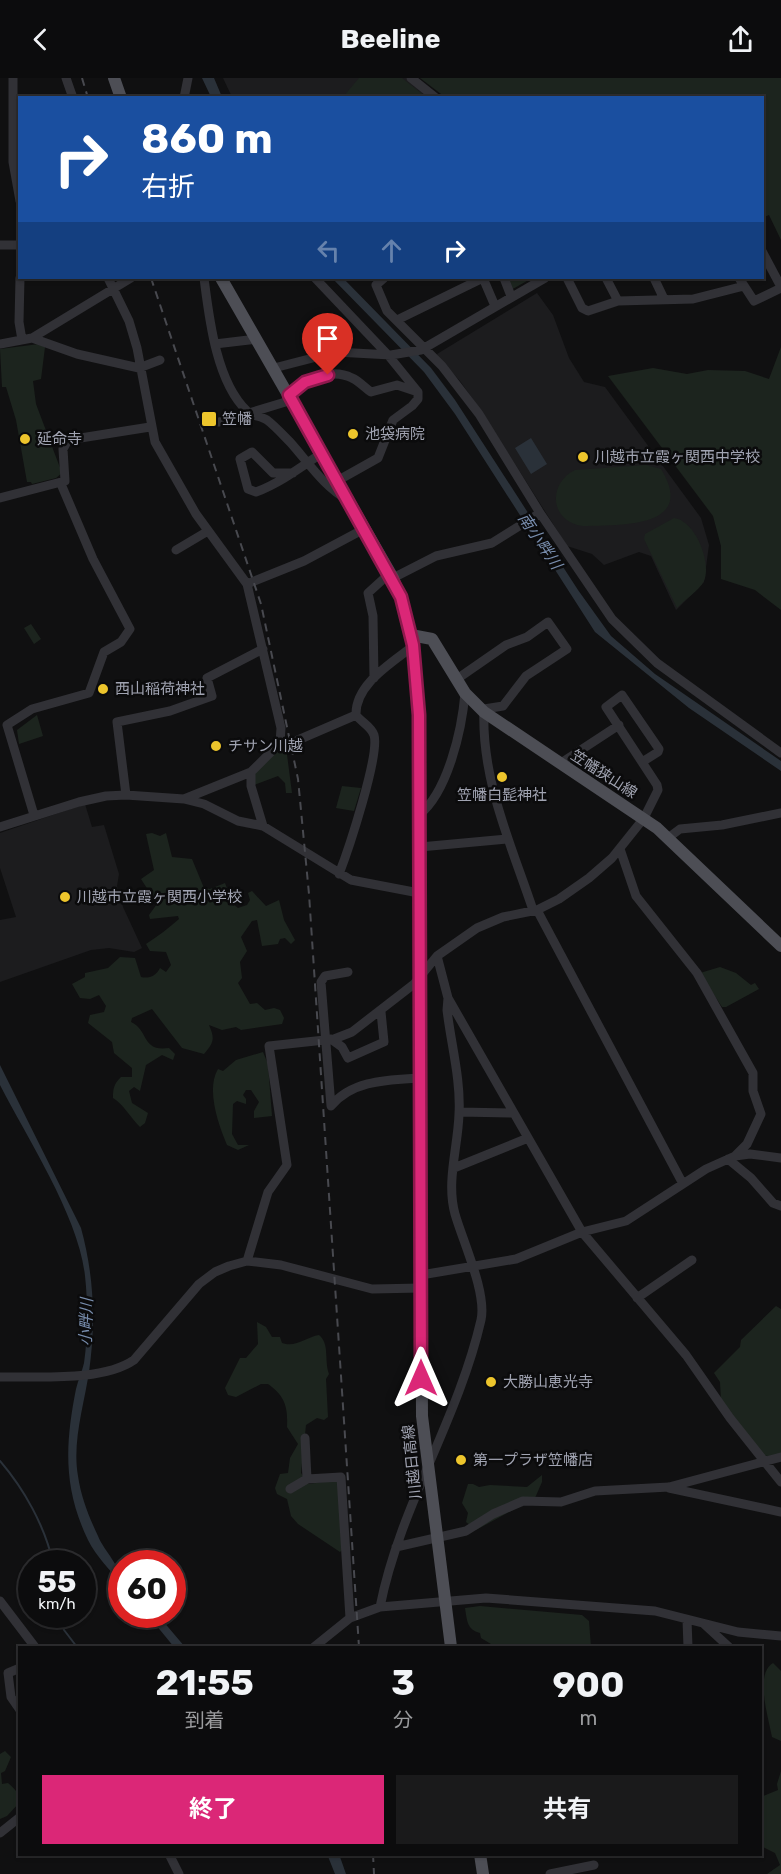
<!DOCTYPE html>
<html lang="ja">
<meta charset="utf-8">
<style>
body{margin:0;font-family:Rubik,"Noto Sans JP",sans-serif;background:#1a1a1b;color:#f1f3f6;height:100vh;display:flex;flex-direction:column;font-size:22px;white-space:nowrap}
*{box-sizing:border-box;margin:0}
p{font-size:20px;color:#9a9b9d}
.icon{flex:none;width:33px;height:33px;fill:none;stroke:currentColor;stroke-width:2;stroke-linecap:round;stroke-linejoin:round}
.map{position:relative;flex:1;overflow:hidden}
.details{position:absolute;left:18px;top:1568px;width:744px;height:210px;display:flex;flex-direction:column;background:#0c0c0d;border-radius:0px;box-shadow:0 2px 4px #0004,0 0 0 2px #2c2c2e}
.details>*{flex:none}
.guide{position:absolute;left:18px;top:18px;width:746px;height:183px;border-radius:0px;box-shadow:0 2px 4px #0004,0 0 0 2px #2c2c2e;background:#1a4fa0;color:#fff;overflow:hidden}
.speed{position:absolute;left:18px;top:1472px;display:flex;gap:12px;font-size:30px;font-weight:700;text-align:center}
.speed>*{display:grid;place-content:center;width:78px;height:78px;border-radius:50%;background:#0c0c0d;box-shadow:0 2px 4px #0004,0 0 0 2px #2c2c2e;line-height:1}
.speed small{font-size:15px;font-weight:400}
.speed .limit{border:9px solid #d22;background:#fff;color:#111}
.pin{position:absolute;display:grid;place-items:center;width:51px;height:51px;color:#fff;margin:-62px -26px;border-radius:50% 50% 50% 0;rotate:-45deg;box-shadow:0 0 6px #0007}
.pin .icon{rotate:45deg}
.me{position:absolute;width:66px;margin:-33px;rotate:0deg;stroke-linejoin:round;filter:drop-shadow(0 0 4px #0008)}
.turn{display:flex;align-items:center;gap:21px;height:126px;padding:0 24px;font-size:27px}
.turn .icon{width:78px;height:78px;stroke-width:2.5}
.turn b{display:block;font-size:42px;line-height:51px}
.lanes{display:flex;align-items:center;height:57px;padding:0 24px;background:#0003;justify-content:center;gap:30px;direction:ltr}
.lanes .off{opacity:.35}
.eta{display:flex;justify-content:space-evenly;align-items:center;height:102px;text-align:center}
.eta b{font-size:36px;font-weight:700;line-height:42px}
.cta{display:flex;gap:12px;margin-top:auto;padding:12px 24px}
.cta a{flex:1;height:69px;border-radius:0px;background:#db2777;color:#fff;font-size:24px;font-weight:700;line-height:69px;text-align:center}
.cta a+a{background:#1a1a1b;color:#f1f3f6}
header{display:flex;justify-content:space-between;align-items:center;height:78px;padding:0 24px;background:#0c0c0d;font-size:27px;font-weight:700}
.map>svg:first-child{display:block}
.built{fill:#1c1c1e}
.green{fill:#1c241e}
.water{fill:#2a3139}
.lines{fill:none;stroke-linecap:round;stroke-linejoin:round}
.stream{stroke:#2a3139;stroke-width:2}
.minor{stroke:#313136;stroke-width:9}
.major{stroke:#4d4e55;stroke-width:12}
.rail{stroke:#48494f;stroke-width:2;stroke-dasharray:8 6;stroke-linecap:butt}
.route-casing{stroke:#8e194d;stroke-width:15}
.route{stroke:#db2777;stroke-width:10}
.poi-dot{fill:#edc52c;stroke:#0b0b0c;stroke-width:2}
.labels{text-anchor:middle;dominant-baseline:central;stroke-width:5;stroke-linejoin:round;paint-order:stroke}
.poi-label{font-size:15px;fill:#a1a4b2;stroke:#0b0b0c;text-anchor:start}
.street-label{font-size:15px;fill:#a1a4b2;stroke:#0b0b0c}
.water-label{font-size:16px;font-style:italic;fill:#788dad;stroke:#0b0b0c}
</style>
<header><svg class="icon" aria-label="back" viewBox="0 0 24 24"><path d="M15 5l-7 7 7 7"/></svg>Beeline<svg class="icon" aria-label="share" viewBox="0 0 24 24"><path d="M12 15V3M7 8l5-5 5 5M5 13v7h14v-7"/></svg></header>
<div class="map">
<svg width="781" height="1796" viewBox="0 0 781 1796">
<rect width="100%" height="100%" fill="#101011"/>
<path class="built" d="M223 0H406L430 19H232Z
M537 215 553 237 569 280 584 304 605 309 701 440 709 467 704 504 676 532 651 478 639 474 604 487 592 476 567 468 482 334 460 303 438 279 437 276Z
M85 726 92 749 104 747 119 796 117 808 123 829 142 870 134 874 109 870 91 872 0 904V842L16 839 0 790V755Z"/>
<path class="green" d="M359 0H402L426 19H343Z
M420 0H781V162L769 137 762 140V20L445 19Z
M506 200H532L511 212Z
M39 266 45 269 41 301 33 303 36 326 62 395 56 400 32 406 31 404H27L16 342 6 309H2L0 271Z
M781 269V532L755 512 721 501V468L713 438 608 298 653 290 687 296 708 292 745 293 769 301Z
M646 387 661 391C698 451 618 447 583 448 550 444 547 406 575 392Z
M674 440C695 442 712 485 704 503 699 513 684 522 677 530L644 461 645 456Z
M31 546 41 561 34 566 24 550Z
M37 637 43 658 19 666 17 652Z
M286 669 292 715H286L285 705 278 698 254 707C252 688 271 677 286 669Z
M342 708 361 710 354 733 336 730Z
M152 755 160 758 166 755 172 779 192 781 204 810 210 811 225 805 233 826 238 830 247 827 250 822 248 815 252 813 266 828 279 822 284 842 295 862 291 866 285 860 280 861 278 866 262 868 257 842 252 843 241 859 247 873 240 884 242 900 238 905 250 926 257 925 265 932 274 930 280 932 284 940 282 946 241 952 236 949 222 952 209 947C215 961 214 964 204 976L182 970 152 931 132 940 131 944C149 952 141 974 169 970L175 976 173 982 162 977 146 987 140 1013 134 1009 129 1013 132 1025 148 1035 145 1045 140 1049C130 1039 124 1027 113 1020 113 1010 114 1006 121 999H132V990L114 975 112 964 88 945 90 937 104 934 106 928 99 917 90 921 80 920 72 906 85 899V895L108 890 120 879 135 880 141 899C149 901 156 898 160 890L166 894 171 887 166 874 150 873 146 866C158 858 169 850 179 841L178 838 150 841 149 837 157 826 141 801 154 792 146 756Z
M720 889 736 895 751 907 755 905 759 911 726 929H722L700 895Z
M263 974 268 986 272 1038 254 1040V1033L259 1024 251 1012H246L243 1017 246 1021V1026L237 1023 233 1026 232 1056 238 1067H249L238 1072 227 1067C218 1046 206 1011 218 991L223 993 236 982Z
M776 1228 781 1231V1375L772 1379 763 1377 721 1322 720 1304 714 1295 740 1269 741 1262Z
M257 1244 266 1249 272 1259H280L282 1265C296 1270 306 1259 319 1257 330 1266 324 1282 329 1296L326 1301 328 1339 324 1342 317 1340 306 1347 301 1395 309 1406 336 1402 339 1408 344 1470 340 1474 298 1446 291 1438 287 1421 277 1416 275 1410 280 1396 288 1395 290 1380 298 1366 287 1349C288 1329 285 1318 268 1306H261L236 1319 228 1317 225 1310 240 1280H246L258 1266Z
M542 1397V1404L535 1420 476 1452 466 1444 468 1435 462 1425 468 1406H473L479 1409 490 1407 527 1409Z
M480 1528 582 1537 589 1543 591 1569H496L481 1560 480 1555C467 1552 467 1542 465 1530Z
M773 1585 781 1593V1663L772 1659C769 1641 754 1596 773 1585Z
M5 1673 11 1679 5 1693 1 1695 2 1706 8 1705C15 1711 20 1716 19 1725L7 1738 0 1741V1676Z
M781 1693V1796H767L780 1787 775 1775 761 1768V1719L778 1712 777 1706Z"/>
<path class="water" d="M202 0H214L222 19H211Z
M332 200H343L431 290 455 322 578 512 611 558 655 596 781 683V693L689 630 595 554 455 336 424 294Z
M531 360 547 386 531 396 515 370Z
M0 987 81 1150C94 1197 96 1245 89 1294 84 1327 72 1364 78 1398 81 1419 89 1439 98 1458 105 1475 121 1487 121 1505 110 1492 96 1478 88 1462 63 1410 65 1366 76 1311 78 1302 82 1294 84 1285 88 1258 88 1225 85 1198 79 1139 27 1060 0 1007Z
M147 1536H157L185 1569H174Z
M327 1776H339L346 1796H335Z"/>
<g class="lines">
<path class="stream" d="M0 1383C24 1411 45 1448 53 1485
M59 1536 64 1552 77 1569"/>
<path class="minor" d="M13 0V84L20 123
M66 0 73 20
M411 0 436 20
M184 20 188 0
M0 167H20
M762 173 781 209
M20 200 19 244 22 262
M108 200 129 243 137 270 155 364 196 436 247 506 281 650 280 665 251 694V708L263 748
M204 200C209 239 216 304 247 333 252 338 261 338 267 342 275 348 283 357 290 364 308 384 324 409 348 422
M315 200 388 277 418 314V321L412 328 393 342 378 380 337 403
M384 200 376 207 387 233 442 288 479 336 540 435 612 541 657 585 781 675
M504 200 511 218
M567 200 582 230 588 233 618 223 693 221 744 208
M606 200 618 223
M654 200 664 221
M739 200 754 223 781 210
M397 242 483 200 495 228
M32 260 77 276 139 290 160 282
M0 266 32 260 131 200
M215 266 257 261
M274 290 336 274 391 277 421 272 545 200
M289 317C305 302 330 289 352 300 359 303 365 310 371 314L397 307 418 314
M219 344 292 322
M293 395H273L252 374 240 381 248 411 256 414C280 405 301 389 322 375
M0 420 65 403 63 371 68 362 150 349
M176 472 208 453
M393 500 436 478 492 465 540 435
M247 506 304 483 364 451
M374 600 373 538 368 515 390 495
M457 601 506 567 527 559 548 544 567 571 526 598 503 628 484 631C481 702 511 766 533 832
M298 662 356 637
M561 685 619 647
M126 717 117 644 170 633 212 618 207 600 263 571
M184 721 251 694
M34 737 7 647 32 631 89 615 104 574 121 564 130 551 93 481 61 406
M419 737C448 714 462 651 465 615
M0 749 79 724 106 718 126 717 184 721 204 726 238 743 263 748 351 802 419 815
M668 760 680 751 722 747 781 735
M420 769 507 761
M620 771 636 818 697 895 753 995V1013L761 1036 747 1066 735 1078
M339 796C348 773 380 677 374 657 371 648 361 644 356 637 355 606 392 585 413 568
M537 832 683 1106
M437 878 448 920 582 1154 686 1277 730 1340 781 1404
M348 894 325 898 321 904 331 1028C352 1002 388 1002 419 1000
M331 961 342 969 348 980 384 964 381 934
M460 1034 513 1035
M728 1081 751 1100 773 1125 781 1128
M454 1090 528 1060
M247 1183 268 1114 287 1087 269 968 334 961 352 954 414 906 437 878 477 850 503 839 537 832 559 821 589 800 612 780 644 740 658 712 657 707 606 629 622 617 659 671 658 674 642 684
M421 1197 516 1181 582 1154 626 1143 706 1091 735 1078 750 1076 781 1080
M637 1220 692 1182
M0 1299C39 1298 102 1304 134 1282L199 1206 215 1194 229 1188 247 1183 281 1187 372 1211 421 1210
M305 1360 307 1401
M669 1410 781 1434
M290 1411 307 1401 341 1399 350 1540
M396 1469 466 1453 493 1436 523 1423 561 1424 595 1413 669 1409 781 1379
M0 1523 35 1569
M380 1529C400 1428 458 1342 481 1242 487 1215 463 1164 455 1136 446 1104 458 1069 459 1036 461 1002 451 966 447 932L448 920
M687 1542 688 1569
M704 1546 729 1569
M314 1569 350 1540 380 1529 486 1520 655 1533 738 1554 781 1558
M20 1590 8 1595 11 1619 20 1632
M0 1755 20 1739
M169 1776 179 1796
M550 1796 594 1787"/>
<path class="major" d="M114 0 121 20
M221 200 393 500C412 545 416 589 419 637L422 1338 451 1569
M411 557 432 561 465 615 484 634 657 750 781 868
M480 1776 483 1796"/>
<path class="rail" d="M82 0 88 20
M151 200 261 526 298 701 309 816 359 1569
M373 1776 374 1796"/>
</g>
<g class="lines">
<g class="route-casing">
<path id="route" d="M328 297 305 304 289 317 401 519 413 567 419 637 421 1300"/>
</g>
<use href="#route" class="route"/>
</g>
<g class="poi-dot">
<rect x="201" y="333" width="16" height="16" rx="3"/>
<circle cx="353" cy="356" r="6"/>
<circle cx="25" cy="361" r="6"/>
<circle cx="583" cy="379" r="6"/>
<circle cx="103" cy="611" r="6"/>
<circle cx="216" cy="668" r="6"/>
<circle cx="502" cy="699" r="6"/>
<circle cx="65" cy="819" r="6"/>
<circle cx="491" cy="1304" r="6"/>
<circle cx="461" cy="1382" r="6"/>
</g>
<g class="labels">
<g class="poi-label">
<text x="222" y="341">笠幡</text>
<text x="365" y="356">池袋病院</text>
<text x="37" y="361">延命寺</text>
<text x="595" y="379">川越市立霞ヶ関西中学校</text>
<text x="115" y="611">西山稲荷神社</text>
<text x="228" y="668">チサン川越</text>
<text x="502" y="717" text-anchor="middle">笠幡白髭神社</text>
<text x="77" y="819">川越市立霞ヶ関西小学校</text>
<text x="503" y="1304">大勝山恵光寺</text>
<text x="473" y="1382">第一プラザ笠幡店</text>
</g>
<g class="street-label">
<text transform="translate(604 696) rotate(33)">笠幡狭山線</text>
<text transform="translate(412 1384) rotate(-96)">川越日高線</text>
</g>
<g class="water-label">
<text transform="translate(540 463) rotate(56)">南小畔川</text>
<text transform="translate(86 1244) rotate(-88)">小畔川</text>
</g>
</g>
</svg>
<div class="speed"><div>55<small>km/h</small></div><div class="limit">60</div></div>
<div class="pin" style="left:328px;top:297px;background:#d93025"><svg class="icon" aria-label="arrive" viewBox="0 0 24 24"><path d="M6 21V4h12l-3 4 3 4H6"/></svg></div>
<svg class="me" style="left:421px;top:1300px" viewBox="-20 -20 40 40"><path d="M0-17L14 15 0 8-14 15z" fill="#db2777" stroke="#fff" stroke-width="4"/></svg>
<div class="guide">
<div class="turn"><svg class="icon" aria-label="right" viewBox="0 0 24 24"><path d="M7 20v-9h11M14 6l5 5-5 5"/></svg><div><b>860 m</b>右折</div></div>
<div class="lanes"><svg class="icon off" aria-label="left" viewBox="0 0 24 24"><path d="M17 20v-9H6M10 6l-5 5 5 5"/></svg><svg class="icon off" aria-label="ahead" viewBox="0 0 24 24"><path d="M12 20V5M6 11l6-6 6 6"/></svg><svg class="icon" aria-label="right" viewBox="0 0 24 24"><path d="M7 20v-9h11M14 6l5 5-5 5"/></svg></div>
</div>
<section class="details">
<div class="eta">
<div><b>21:55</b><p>到着</p></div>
<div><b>3</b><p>分</p></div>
<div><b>900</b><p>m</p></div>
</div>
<div class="cta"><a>終了</a><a>共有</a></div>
</section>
</div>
